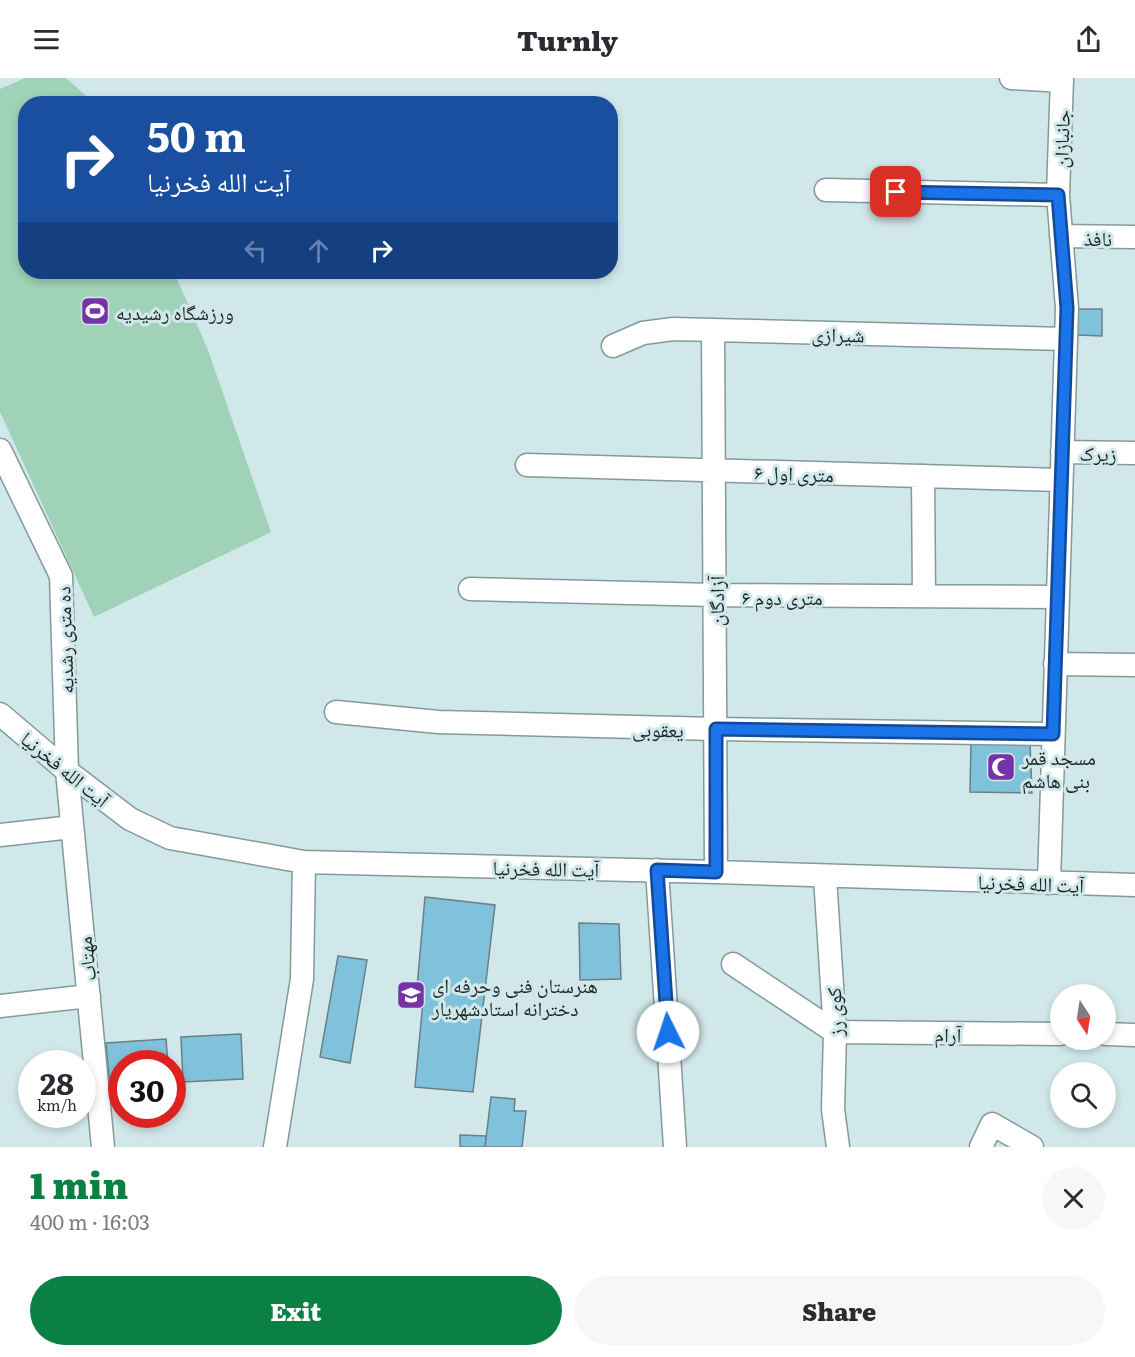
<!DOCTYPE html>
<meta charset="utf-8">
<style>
body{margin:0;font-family:Literata,"Noto Naskh Arabic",serif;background:#f7f7f7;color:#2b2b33;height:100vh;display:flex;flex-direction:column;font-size:22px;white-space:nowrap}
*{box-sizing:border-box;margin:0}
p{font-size:20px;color:#7c7c81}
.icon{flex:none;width:33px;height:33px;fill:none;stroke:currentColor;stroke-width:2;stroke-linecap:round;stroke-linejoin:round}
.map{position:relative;height:1069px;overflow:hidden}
.details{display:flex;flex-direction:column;background:#fff;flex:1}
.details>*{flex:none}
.banner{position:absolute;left:18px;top:18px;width:600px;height:183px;border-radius:24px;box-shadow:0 3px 9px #0003;background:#1a4fa0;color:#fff;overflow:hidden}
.needle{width:39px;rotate:168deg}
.tools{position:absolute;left:1050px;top:906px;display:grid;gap:12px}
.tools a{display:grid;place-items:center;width:66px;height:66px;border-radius:50%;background:#fff;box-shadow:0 3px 9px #0003;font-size:30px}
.speed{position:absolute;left:18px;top:972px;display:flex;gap:12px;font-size:30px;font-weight:700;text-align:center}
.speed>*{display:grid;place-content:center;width:78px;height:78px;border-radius:50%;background:#fff;box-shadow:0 3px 9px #0003;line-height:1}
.speed small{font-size:15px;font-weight:400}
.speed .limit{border:9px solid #d22;background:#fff;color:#111}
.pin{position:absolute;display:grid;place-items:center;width:51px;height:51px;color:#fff;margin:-26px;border-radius:12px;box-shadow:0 3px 9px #0006}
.me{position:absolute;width:66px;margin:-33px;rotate:356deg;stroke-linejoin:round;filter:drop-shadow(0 0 4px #0008)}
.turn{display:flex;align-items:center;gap:21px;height:126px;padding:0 30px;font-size:27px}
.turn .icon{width:78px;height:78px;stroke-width:2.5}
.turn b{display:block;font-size:42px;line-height:51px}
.lanes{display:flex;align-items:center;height:57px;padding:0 30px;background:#0003;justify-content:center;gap:30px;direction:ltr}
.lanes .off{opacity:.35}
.round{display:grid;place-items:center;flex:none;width:63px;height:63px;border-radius:32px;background:#f7f7f7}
.headline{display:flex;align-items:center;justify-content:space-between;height:102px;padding:0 30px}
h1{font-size:36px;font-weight:800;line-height:45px;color:#0b8043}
.button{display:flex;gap:12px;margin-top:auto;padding:12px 30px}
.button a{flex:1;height:69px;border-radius:36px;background:#0b8043;color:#fff;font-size:24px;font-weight:800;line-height:69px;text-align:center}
.button a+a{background:#f7f7f7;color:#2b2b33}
header{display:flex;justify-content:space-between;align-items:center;height:78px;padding:0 30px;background:#fff;font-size:27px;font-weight:800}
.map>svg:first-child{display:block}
.green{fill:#a0d2b7}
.building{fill:#80c2db;stroke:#6c7e86;stroke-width:1.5}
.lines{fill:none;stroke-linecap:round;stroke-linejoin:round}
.minor-casing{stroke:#84999b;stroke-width:25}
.minor{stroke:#fff;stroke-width:22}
.route-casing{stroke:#114b97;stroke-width:15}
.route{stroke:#1a73e8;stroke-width:10}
.labels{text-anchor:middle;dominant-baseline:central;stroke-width:6;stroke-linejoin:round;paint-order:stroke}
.street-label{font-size:20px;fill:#1c2526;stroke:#d1e8ea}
.poi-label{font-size:20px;fill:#1c2526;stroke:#d1e8ea;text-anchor:start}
</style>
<header><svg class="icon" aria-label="menu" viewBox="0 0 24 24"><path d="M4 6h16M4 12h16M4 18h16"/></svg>Turnly<svg class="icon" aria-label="share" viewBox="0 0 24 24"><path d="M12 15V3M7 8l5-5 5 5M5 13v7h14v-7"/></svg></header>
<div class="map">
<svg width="1135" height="1069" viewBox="0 0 1135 1069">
<rect width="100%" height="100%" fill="#d1e8ea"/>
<path class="green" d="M25 0H66L94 25 26 26V194H174L208 272 271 454 94 539 0 334V11Z"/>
<path class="building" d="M1077 231H1102V258L1077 257Z
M971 664H1030L1032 715 970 714Z
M425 819 495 827 473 1014 415 1009 423 923 416 921Z
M579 845 619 846 621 901 580 902Z
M338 878 367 882 350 985 320 979Z
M241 956 243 1001 183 1004 181 959Z
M166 961 168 986H122V1009L110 1010 106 965Z
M491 1019 515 1021 514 1033H526L522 1069H485Z
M460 1057 486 1058 485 1069H460Z"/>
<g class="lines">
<g class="minor-casing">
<path id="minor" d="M1011 0 1062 3
M826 112 1058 117
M1061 158 1135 159
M713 252 716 794
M613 268 643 255 673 251 1066 261
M0 372 61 498 67 693 103 1069
M1062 374 1135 375
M527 387 1061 402
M923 398 924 518
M470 511 714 517 1057 519
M1055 586 1135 587
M336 634 438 644 715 651 1053 656
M0 636 67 693 130 741 170 760 304 784 716 794 1135 807
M0 757 72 749
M657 792 675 1069
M825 799 835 954 833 1031 838 1069
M1049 805 1067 230 1058 117 1062 0
M733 886 835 954 1060 956
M0 928 89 918
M1106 956 1135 957
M275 1069 302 901 304 784
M981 1069 992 1046 1032 1069"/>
</g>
<use href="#minor" class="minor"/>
</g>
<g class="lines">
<g class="route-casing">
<path id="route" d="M668 954 657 792 716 794V651L1053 656 1067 230 1058 117 896 114"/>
</g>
<use href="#route" class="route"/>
</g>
<defs>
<g id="stadium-square" transform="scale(1.5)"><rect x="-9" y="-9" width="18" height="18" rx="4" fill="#7633a8" stroke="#d1e8ea"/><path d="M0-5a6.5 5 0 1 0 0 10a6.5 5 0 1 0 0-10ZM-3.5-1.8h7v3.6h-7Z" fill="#fff"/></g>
<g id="mosque-square" transform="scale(1.5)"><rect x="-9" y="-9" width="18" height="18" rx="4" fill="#7633a8" stroke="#d1e8ea"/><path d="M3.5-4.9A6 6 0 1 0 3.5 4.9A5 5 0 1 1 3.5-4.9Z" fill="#fff"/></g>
<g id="school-square" transform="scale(1.5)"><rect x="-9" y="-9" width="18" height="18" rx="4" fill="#7633a8" stroke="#d1e8ea"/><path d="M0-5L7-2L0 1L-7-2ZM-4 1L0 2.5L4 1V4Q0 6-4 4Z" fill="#fff"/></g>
</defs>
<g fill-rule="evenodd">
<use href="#stadium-square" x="95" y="233"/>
<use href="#mosque-square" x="1001" y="689"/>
<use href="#school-square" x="411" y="917"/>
</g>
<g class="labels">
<g class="street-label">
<text transform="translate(1060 61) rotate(-88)">جانبازان</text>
<text transform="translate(1098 159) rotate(1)">نافذ</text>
<text transform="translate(838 255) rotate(1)">شیرازی</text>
<text transform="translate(1098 374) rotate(1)">زیرک</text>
<text transform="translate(794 394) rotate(2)">۶ متری اول</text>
<text x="782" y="518">۶ متری دوم</text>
<text transform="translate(715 523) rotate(-90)">آزادگان</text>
<text transform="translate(63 562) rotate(-92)">ده متری رشدیه</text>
<text transform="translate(658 650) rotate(1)">یعقوبی</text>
<text transform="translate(66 690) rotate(39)">آیت الله فخرنیا</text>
<text transform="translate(546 789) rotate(1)">آیت الله فخرنیا</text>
<text transform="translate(1031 804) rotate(2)">آیت الله فخرنیا</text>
<text transform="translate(85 881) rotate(-96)">مهتاب</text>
<text transform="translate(833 934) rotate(-93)">کوی رز</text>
<text transform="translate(948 955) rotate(1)">آرام</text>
</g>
<g class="poi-label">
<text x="116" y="233">ورزشگاه رشیدیه</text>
<text x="1022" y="678">مسجد قمر<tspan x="1022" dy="23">بنی هاشم</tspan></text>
<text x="432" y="906">هنرستان فنی وحرفه ای<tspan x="432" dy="23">دخترانه استادشهریار</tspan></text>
</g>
</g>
</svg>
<div class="tools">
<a><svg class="needle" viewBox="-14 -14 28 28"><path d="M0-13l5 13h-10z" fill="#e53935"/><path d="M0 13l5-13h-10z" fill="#7c7c81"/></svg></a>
<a><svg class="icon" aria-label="search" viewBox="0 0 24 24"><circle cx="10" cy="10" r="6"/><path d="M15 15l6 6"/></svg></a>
</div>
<div class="speed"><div>28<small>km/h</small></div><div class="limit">30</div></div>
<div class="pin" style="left:896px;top:114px;background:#d93025"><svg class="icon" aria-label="arrive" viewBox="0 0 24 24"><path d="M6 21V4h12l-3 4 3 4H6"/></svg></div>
<svg class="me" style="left:668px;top:954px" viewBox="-20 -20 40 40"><circle r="19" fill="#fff"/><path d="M0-13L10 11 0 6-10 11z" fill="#1a73e8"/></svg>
<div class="banner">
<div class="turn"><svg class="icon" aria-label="right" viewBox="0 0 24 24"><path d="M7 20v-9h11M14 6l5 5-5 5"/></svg><div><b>50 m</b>آیت الله فخرنیا</div></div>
<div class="lanes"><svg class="icon off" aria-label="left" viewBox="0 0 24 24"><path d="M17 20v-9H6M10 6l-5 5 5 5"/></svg><svg class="icon off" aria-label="ahead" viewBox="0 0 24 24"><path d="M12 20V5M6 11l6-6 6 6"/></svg><svg class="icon" aria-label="right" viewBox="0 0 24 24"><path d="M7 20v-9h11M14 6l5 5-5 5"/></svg></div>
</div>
</div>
<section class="details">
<div class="headline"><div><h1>1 min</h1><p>400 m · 16:03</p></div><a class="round"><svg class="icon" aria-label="close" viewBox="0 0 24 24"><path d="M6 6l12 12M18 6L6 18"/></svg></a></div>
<div class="button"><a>Exit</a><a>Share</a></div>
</section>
